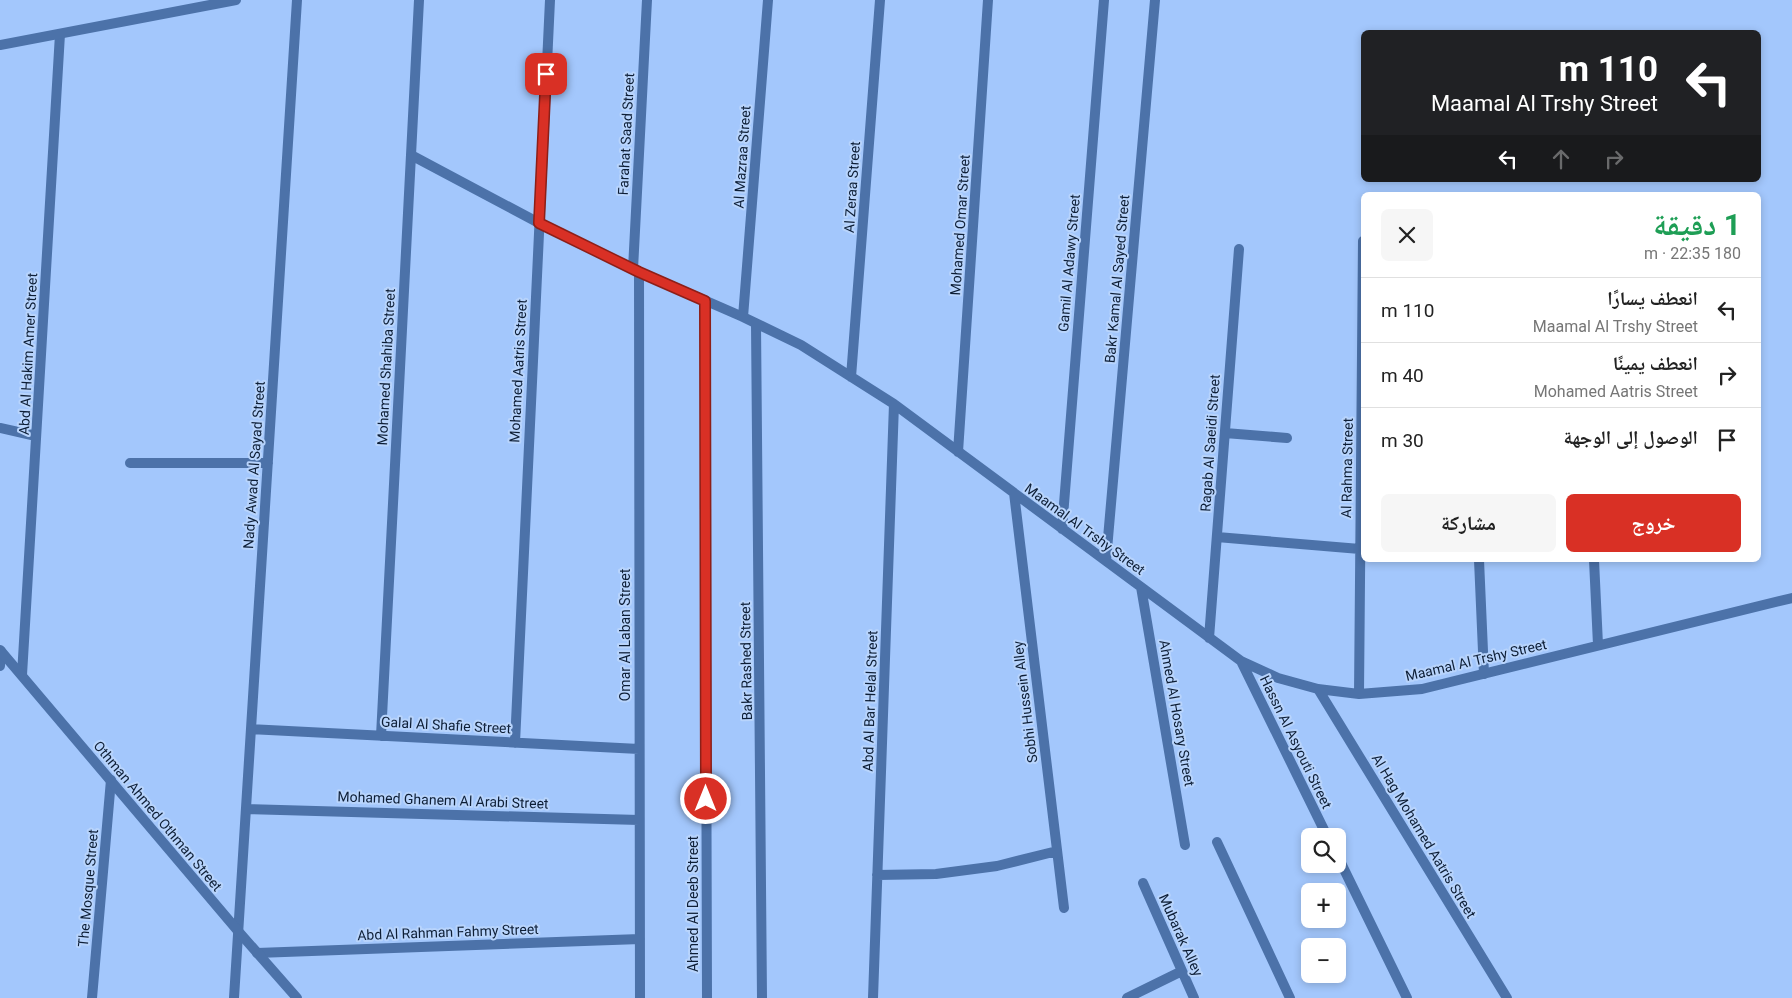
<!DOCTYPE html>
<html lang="ar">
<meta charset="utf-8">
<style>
body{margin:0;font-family:Roboto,"Noto Naskh Arabic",sans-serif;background:#f6f6f6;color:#222;direction:rtl;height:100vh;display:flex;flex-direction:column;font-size:19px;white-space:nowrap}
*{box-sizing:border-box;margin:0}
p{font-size:16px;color:#767676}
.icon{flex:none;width:28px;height:28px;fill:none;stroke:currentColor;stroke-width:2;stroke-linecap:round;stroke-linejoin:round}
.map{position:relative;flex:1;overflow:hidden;direction:ltr}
.sheet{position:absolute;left:1361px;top:192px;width:400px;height:370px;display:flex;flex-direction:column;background:#fff;border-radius:8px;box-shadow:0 2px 8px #0003;direction:rtl}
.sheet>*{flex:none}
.top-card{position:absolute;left:1361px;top:30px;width:400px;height:152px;border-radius:8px;box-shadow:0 2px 8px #0003;direction:rtl;background:#202124;color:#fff;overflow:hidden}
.fabs{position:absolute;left:1301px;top:828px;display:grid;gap:10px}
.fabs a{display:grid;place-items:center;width:45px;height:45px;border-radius:8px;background:#fff;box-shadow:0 2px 8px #0003;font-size:25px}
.pin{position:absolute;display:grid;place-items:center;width:42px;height:42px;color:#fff;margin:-21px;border-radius:10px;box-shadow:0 2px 8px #0006}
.me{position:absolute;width:55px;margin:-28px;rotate:0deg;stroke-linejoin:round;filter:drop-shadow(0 0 4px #0008)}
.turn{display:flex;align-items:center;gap:18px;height:105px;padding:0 20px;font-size:22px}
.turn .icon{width:65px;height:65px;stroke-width:2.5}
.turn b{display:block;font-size:35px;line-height:42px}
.lanes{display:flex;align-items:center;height:48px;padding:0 20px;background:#0003;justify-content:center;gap:25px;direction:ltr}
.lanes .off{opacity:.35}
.round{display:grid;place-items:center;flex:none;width:52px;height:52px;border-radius:8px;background:#f6f6f6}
.summary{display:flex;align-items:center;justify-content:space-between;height:85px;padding:0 20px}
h1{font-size:30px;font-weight:700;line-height:38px;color:#1e9e55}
.primary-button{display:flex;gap:10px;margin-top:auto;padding:10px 20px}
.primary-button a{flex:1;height:58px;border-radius:8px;background:#d93025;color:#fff;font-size:20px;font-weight:700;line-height:58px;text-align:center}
.primary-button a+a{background:#f6f6f6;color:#222}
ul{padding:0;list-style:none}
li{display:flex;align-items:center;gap:15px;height:65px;padding:0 20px;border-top:1px solid #e0e0e0}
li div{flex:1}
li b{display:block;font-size:19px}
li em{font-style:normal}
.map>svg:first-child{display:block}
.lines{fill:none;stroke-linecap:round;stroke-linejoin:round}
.minor{stroke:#4c72a9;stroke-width:10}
.tertiary{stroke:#4c72a9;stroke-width:10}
.route-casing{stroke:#8d1f18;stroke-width:12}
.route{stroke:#d93025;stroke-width:9}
.labels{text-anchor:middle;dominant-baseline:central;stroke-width:4;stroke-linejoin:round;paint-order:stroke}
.street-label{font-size:14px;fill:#0d1e36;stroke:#b8d4fc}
</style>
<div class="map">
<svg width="1792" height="998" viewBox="0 0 1792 998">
<rect width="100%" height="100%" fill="#a3c7fc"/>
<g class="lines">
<path class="minor" d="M411 155 539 223 633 269 743 317 801 345 894 404 1241 661 1278 678 1318 689 1359 694 1422 689 1792 598
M633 269 647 0
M639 272 640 998
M705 301 707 998
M743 317 768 0
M756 324 762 998
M851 377 880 0
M0 428 36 436
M1225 433 1287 438
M958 452 988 0
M130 463H268
M1014 493 1064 908
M1062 529 1104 0
M1217 537 1360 549
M1479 560 1484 674
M1594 560 1598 645
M1106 561 1155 0
M1141 587 1185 845
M1209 638 1239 249
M1241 661 1327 836
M0 666 1 651
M22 675 60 34
M1318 689 1507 998
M1359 694 1363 241
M251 729 639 749
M381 736 419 0
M515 743 550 0
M246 809 639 820
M1217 842 1290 998
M1338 857 1407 998
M877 875 936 874 997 866 1057 851
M1143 883 1194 998
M257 953 640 939
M92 998 111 780
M234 998 297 0
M873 998 894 404
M1127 998 1182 971"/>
<path class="tertiary" d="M0 45 236 0
M0 650 238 931 297 998"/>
</g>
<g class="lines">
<g class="route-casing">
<path id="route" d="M546 74 539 223 639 272 705 301 706 799"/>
</g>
<use href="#route" class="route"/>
</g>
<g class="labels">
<g class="street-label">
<text transform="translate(626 134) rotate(-87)">Farahat Saad Street</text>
<text transform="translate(742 157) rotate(-86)">Al Mazraa Street</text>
<text transform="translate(852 187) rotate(-86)">Al Zeraa Street</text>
<text transform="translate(960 225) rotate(-86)">Mohamed Omar Street</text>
<text transform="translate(1069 263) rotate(-85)">Gamil Al Adawy Street</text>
<text transform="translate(1117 279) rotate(-85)">Bakr Kamal Al Sayed Street</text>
<text transform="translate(28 354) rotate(-87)">Abd Al Hakim Amer Street</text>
<text transform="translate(386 367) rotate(-87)">Mohamed Shahiba Street</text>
<text transform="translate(518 371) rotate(-87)">Mohamed Aatris Street</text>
<text transform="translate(1210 443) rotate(-86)">Ragab Al Saeidi Street</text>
<text transform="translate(254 465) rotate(-86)">Nady Awad Al Sayad Street</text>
<text transform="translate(1347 468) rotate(-89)">Al Rahma Street</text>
<text transform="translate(1085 529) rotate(36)">Maamal Al Trshy Street</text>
<text transform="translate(625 635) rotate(-90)">Omar Al Laban Street</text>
<text transform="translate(1476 660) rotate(-13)">Maamal Al Trshy Street</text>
<text transform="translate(746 661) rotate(-91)">Bakr Rashed Street</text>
<text transform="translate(870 701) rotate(-88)">Abd Al Bar Helal Street</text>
<text transform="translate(1025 702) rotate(-97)">Sobhi Hussein Alley</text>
<text transform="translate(1177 713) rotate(80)">Ahmed Al Hosary Street</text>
<text transform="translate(446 725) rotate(3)">Galal Al Shafie Street</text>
<text transform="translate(1296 742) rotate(64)">Hassn Al Asyouti Street</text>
<text transform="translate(443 800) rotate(2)">Mohamed Ghanem Al Arabi Street</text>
<text transform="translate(158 816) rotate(50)">Othman Ahmed Othman Street</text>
<text transform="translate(1424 836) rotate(59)">Al Hag Mohamed Aatris Street</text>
<text transform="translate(88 888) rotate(-85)">The Mosque Street</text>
<text transform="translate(693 904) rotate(-90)">Ahmed Al Deeb Street</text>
<text transform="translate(448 932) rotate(-2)">Abd Al Rahman Fahmy Street</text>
<text transform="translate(1181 935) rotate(66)">Mubarak Alley</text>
</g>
</g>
</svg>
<div class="fabs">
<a><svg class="icon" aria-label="search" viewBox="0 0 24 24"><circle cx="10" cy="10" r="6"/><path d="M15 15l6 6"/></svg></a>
<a>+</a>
<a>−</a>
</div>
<div class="pin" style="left:546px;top:74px;background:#d93025"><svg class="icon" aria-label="arrive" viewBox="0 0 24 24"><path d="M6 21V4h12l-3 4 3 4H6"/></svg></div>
<svg class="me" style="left:706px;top:799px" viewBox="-20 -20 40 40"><circle r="17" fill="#d93025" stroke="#fff" stroke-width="3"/><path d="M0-11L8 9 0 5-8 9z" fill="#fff"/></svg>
<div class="top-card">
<div class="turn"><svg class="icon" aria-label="left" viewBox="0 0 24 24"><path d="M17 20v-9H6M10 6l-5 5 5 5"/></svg><div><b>110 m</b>Maamal Al Trshy Street</div></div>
<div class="lanes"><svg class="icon" aria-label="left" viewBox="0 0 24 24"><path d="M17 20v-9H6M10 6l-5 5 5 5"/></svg><svg class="icon off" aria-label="ahead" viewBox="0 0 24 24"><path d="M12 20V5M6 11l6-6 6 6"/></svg><svg class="icon off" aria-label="right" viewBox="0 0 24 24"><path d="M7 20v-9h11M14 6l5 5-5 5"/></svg></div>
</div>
<section class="sheet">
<div class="summary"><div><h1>1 دقيقة</h1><p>180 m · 22:35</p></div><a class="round"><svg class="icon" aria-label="close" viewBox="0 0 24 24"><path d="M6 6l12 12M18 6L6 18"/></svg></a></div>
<ul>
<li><svg class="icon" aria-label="left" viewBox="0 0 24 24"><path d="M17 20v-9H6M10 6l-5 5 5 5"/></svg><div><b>انعطف يسارًا</b><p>Maamal Al Trshy Street</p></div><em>110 m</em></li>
<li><svg class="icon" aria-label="right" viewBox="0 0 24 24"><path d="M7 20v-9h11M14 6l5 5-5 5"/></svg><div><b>انعطف يمينًا</b><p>Mohamed Aatris Street</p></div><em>40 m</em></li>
<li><svg class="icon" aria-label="arrive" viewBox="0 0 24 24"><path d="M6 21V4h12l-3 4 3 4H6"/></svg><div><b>الوصول إلى الوجهة</b></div><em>30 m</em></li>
</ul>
<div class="primary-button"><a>خروج</a><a>مشاركة</a></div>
</section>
</div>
